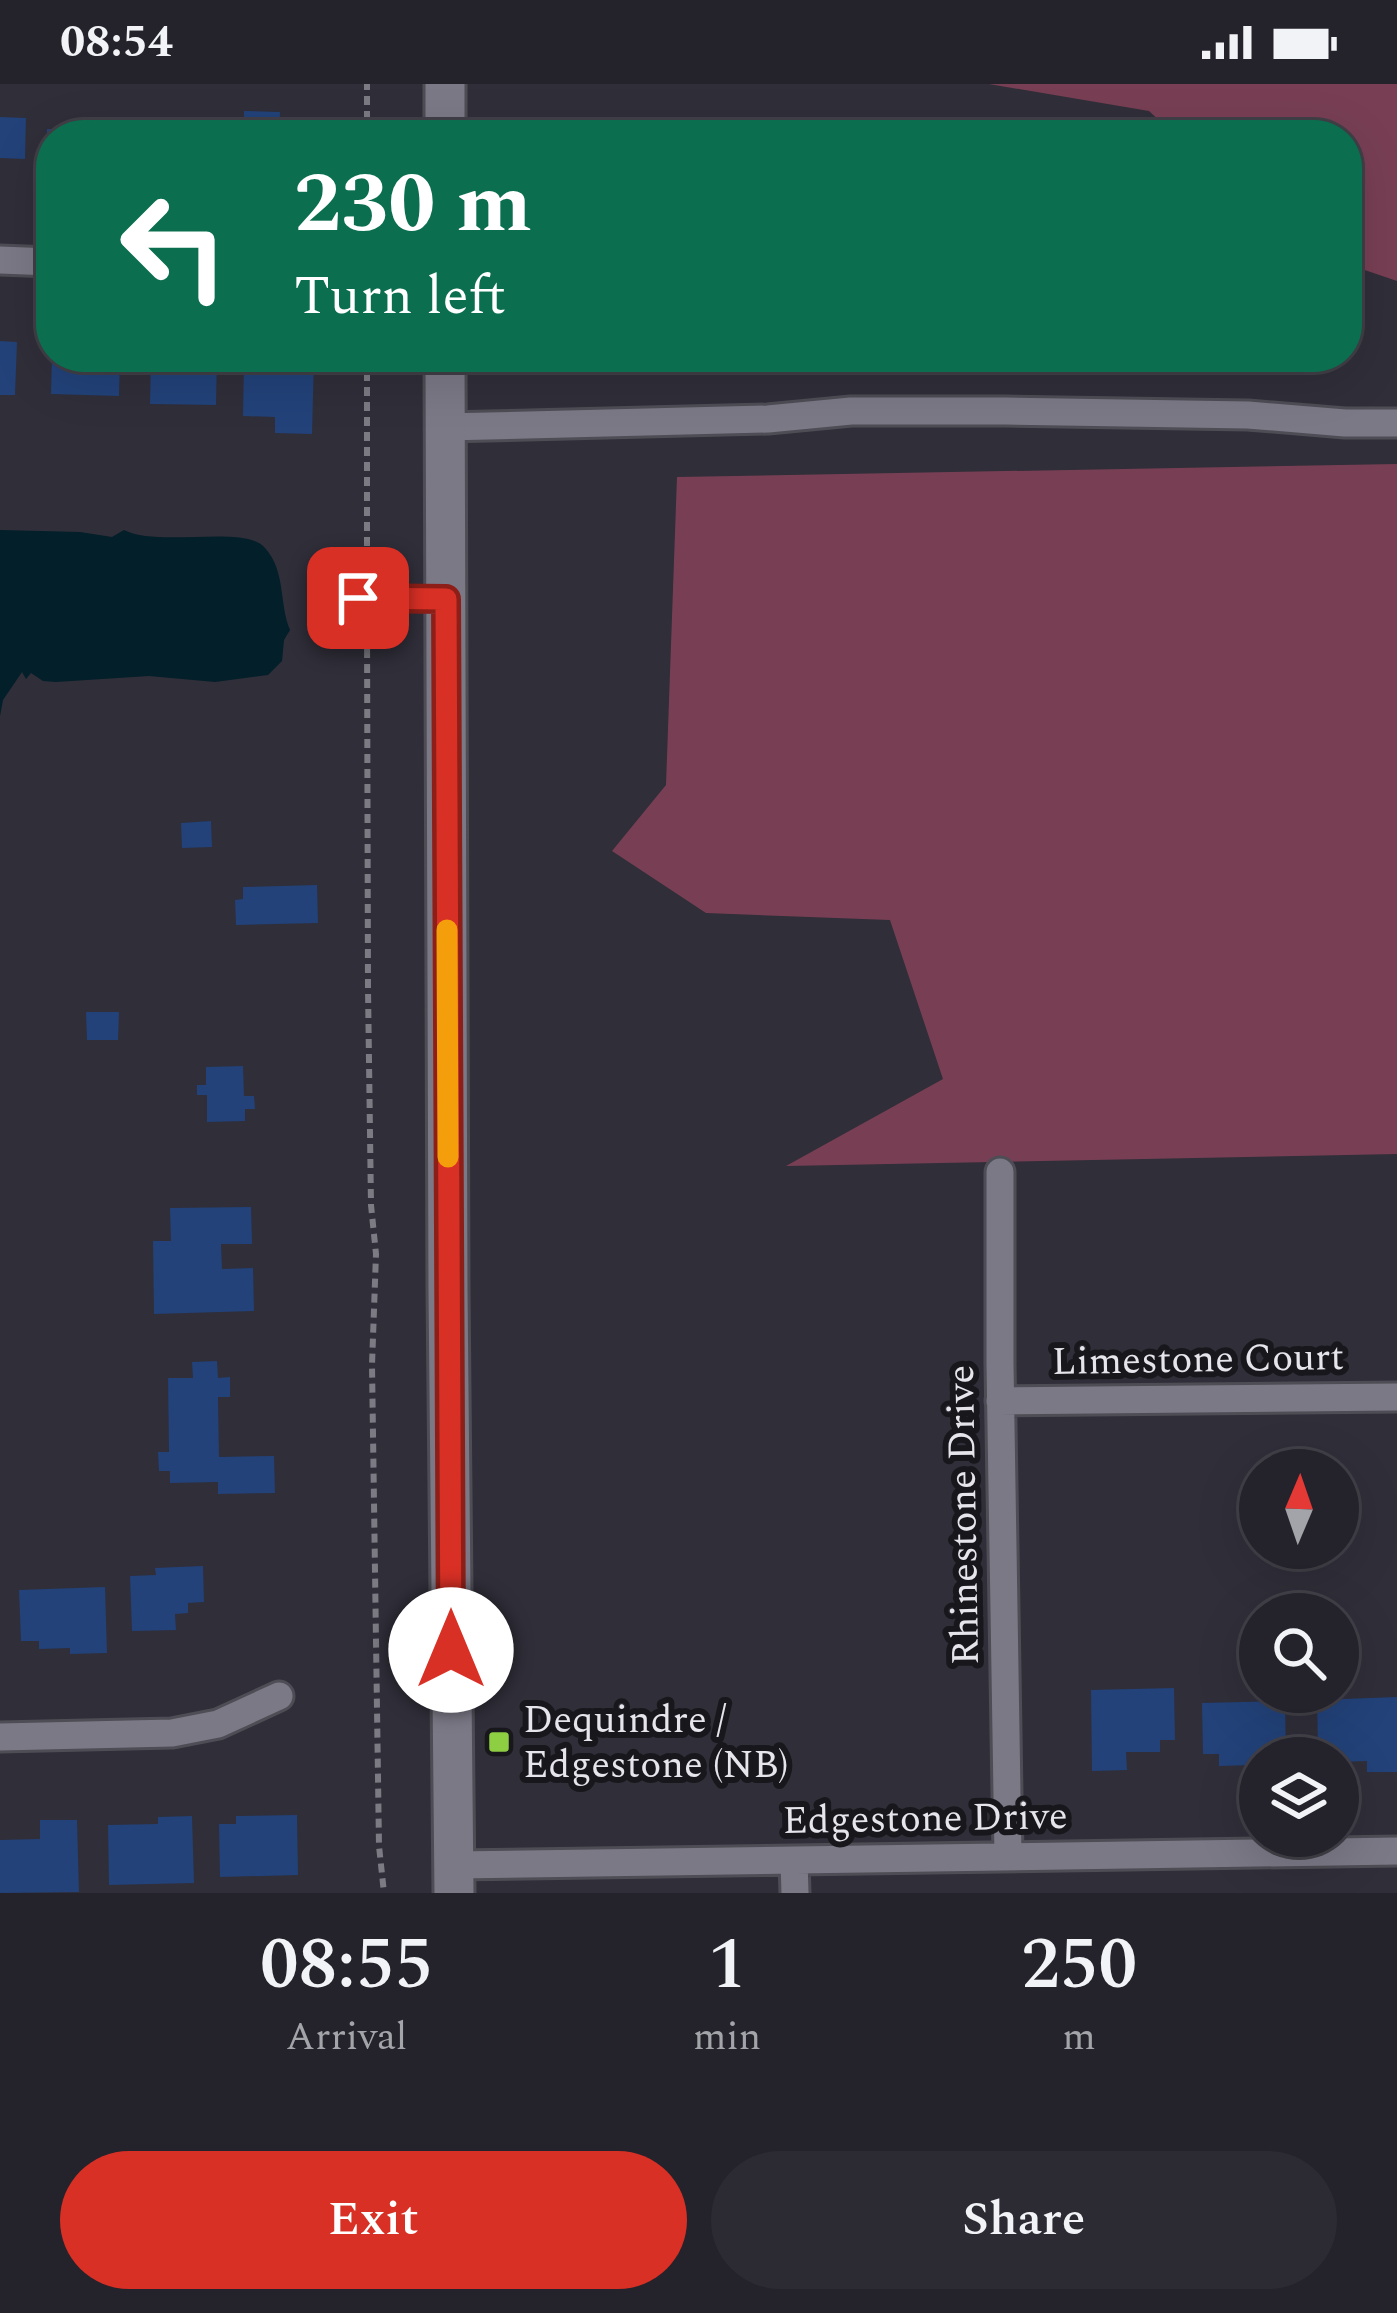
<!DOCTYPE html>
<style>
body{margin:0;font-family:Spectral,serif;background:#2c2a33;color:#f1f3f6;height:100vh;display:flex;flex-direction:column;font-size:45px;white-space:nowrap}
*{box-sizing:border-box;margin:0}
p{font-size:39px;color:#a3a4a9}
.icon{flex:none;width:66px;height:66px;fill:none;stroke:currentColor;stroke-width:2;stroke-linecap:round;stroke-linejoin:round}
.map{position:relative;height:1809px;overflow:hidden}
.details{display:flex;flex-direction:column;background:#24222b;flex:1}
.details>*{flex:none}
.top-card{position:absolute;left:36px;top:36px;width:1326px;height:252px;border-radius:48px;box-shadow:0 12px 48px #0002,0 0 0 3px #413f47;background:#0b6e4f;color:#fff;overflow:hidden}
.needle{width:78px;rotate:2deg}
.tools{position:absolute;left:1239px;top:1365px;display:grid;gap:24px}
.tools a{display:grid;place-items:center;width:120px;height:120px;border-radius:50%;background:#24222b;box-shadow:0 12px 48px #0002,0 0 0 3px #413f47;font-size:60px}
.pin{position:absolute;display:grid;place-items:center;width:102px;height:102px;color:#fff;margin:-51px;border-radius:24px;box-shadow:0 6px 18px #0006}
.me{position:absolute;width:132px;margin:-66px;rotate:0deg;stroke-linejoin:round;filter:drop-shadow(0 0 9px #0008)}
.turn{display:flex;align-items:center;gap:42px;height:252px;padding:0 60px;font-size:54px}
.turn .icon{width:156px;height:156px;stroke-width:2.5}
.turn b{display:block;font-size:84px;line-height:102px}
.eta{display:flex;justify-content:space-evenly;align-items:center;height:204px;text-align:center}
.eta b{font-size:72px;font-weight:600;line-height:84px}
.button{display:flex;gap:24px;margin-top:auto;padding:24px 60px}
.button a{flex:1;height:138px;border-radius:72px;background:#d93025;color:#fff;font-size:48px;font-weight:600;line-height:138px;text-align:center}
.button a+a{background:#2c2a33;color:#f1f3f6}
.status{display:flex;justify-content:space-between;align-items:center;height:84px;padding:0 60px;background:#24222b;direction:ltr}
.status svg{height:33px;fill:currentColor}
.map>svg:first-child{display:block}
.green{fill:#783f54}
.water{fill:#021f2a}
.building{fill:#224279}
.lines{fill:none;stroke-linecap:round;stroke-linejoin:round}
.service-casing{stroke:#4e4d55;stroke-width:20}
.minor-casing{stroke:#4e4d55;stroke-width:33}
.secondary-casing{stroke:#4e4d55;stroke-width:45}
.path{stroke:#7c7b84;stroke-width:6;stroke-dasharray:9 6;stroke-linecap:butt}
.service{stroke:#7b7986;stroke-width:14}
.minor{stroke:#7b7986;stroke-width:27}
.secondary{stroke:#7b7986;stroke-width:39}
.route-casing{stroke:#8d1f18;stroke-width:30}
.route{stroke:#d93025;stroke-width:21}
.slow{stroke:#f59e0b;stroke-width:21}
.poi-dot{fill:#8ece43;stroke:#18171c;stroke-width:4.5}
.labels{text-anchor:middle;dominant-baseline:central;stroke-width:12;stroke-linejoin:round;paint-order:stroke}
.street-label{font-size:39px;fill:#e6e5ec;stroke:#18171c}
.poi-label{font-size:39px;fill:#e6e5ec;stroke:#18171c;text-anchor:start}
</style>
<div class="status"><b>08:54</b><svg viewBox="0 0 49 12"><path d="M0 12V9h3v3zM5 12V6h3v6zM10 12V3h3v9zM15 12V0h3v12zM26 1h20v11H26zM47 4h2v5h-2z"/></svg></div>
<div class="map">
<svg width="1397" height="1809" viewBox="0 0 1397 1809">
<rect width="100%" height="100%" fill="#302e39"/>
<path class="green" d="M989 0H1397V197L1347 180V51H1175L1149 27Z
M1397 380V1070L786 1082 943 995 890 836 706 829 612 767 666 701 677 393Z"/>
<path class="water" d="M0 446 80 448 112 453 124 446C159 464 246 440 265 464 286 487 279 520 290 546L284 556 282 577 268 591 215 598 149 592 56 598 43 597 31 589 26 595 22 588 3 616 0 632Z"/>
<path class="building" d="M244 27 280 28 279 51H244Z
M0 33 26 34 25 75 0 74Z
M144 35 222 37V51H143Z
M47 45 116 47V51H51V94H45Z
M0 257 17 258 15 311H0Z
M52 273H120L119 312 51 310Z
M151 273H217L216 321 150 320Z
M265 273H314L312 350 275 349V333L243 332 244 276H265Z
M211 737 212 763 182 764 181 739Z
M317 801 318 839 236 841 235 816 243 815V803Z
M86 928H119L118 956H87Z
M243 982 244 1012H254L255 1025H245V1037L207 1038V1011H197V1001H206V983Z
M251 1123 252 1160H221L222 1185 253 1184 254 1227 154 1230 153 1157H171L170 1124Z
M217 1277 218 1294 230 1293V1313H218L219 1373 274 1372 275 1409 218 1410V1398L170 1399V1387H159L158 1368H169L168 1294H193L192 1278Z
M203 1482 204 1518 188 1519V1529L175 1530 176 1546 132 1547 130 1492 156 1491 155 1484Z
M105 1503 107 1569 70 1570V1564L39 1565V1557H21L19 1506Z
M1174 1604 1175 1656H1160V1668H1126L1127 1686 1092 1687 1091 1606Z
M1397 1613V1688H1367V1677L1338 1678V1674H1334L1333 1666H1318L1317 1616Z
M1285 1617 1286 1674H1260V1692H1252V1681L1219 1682V1670H1203L1202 1619Z
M297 1731 298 1791 220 1793 219 1740H236V1732Z
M192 1732 194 1799 109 1801 108 1741 158 1740V1733Z
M40 1736H77L79 1808 0 1809V1756L40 1755Z"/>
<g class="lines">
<g class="service-casing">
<path id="service" d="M334 515H443"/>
</g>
<g class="minor-casing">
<path id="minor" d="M0 176 51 178
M445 343 768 335 851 327H1006L1248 331 1345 339H1397
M1000 1088V1280L1008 1772
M1000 1317 1397 1313
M0 1653 172 1649 218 1640 279 1612
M794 1777 795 1809
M454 1781 1397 1767"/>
</g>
<g class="secondary-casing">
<path id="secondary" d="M445 0V51
M445 273 448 1206 454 1809"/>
</g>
<path class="path" d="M367 51V0
M367 273V497
M367 535 368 905 371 1121 376 1170 372 1281 379 1762 384 1809"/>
<use href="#service" class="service"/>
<use href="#minor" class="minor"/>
<use href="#secondary" class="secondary"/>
</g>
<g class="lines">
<g class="route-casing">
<path id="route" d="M358 514 446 515 451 1566"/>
</g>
<use href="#route" class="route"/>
<path class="slow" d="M447 846 448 1073"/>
</g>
<rect class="poi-dot" x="487" y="1646" width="24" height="24" rx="6"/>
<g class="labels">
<g class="street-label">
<text transform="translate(1198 1276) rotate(-1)">Limestone Court</text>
<text transform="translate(964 1431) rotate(-91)">Rhinestone Drive</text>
<text transform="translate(925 1735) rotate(-1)">Edgestone Drive</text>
</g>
<g class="poi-label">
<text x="523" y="1636">Dequindre /<tspan x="523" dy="45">Edgestone (NB)</tspan></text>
</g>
</g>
</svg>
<div class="tools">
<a><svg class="needle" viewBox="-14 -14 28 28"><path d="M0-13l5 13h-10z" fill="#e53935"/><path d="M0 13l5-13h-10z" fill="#a3a4a9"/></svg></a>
<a><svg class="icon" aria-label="search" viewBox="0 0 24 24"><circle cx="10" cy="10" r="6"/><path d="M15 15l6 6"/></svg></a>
<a><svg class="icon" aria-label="layers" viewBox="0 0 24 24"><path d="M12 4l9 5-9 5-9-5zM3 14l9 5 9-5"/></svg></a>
</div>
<div class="pin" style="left:358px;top:514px;background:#d93025"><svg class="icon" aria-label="arrive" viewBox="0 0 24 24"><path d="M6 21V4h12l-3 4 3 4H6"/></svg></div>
<svg class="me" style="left:451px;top:1566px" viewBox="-20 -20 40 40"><circle r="19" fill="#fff"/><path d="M0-13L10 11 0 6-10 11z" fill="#d93025"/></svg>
<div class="top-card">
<div class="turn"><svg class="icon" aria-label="left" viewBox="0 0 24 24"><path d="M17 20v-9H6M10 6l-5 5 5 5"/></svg><div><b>230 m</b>Turn left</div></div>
</div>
</div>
<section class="details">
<div class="eta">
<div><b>08:55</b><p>Arrival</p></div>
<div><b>1</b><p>min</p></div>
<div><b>250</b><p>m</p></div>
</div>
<div class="button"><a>Exit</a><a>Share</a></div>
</section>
